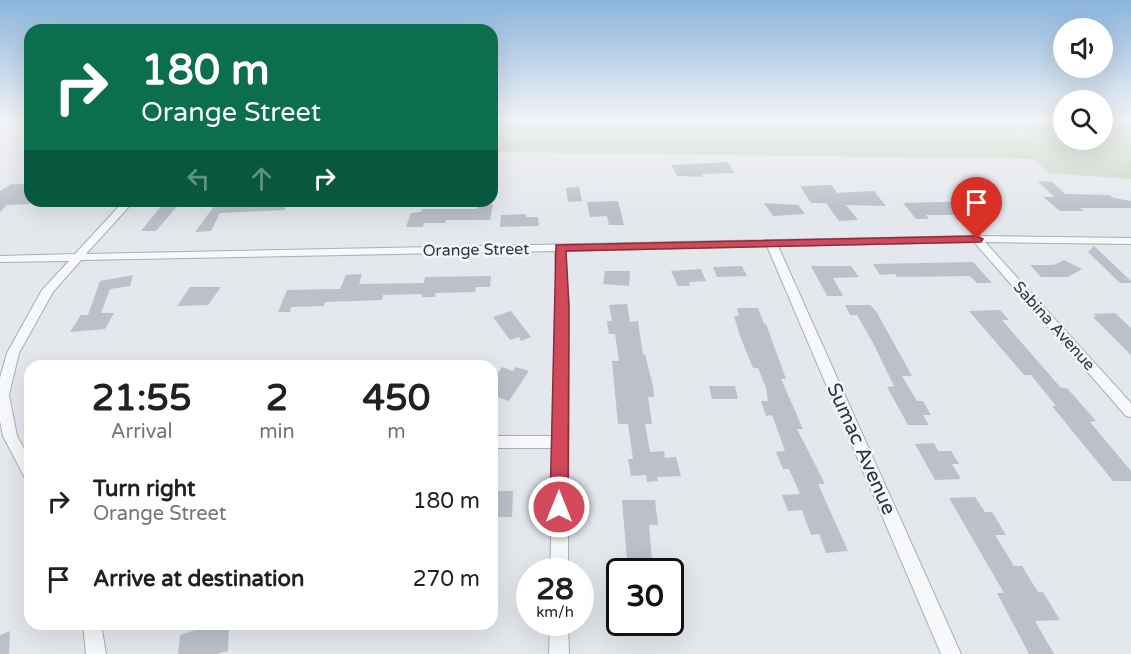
<!DOCTYPE html>
<style>
body{margin:0;font-family:"Varela Round",sans-serif;background:#f6f6f6;color:#202124;height:100vh;display:flex;flex-direction:column;font-size:22px;white-space:nowrap}
*{box-sizing:border-box;margin:0}
p{font-size:20px;color:#757577}
.icon{flex:none;width:33px;height:33px;fill:none;stroke:currentColor;stroke-width:2;stroke-linecap:round;stroke-linejoin:round}
.map{position:relative;flex:1;overflow:hidden}
.details{position:absolute;left:24px;top:360px;width:474px;height:270px;display:flex;flex-direction:column;background:#fff;border-radius:18px;box-shadow:0 6px 24px #0002}
.details>*{flex:none}
.hud{position:absolute;left:24px;top:24px;width:474px;height:183px;border-radius:18px;box-shadow:0 6px 24px #0002;background:#0b6e4f;color:#fff;overflow:hidden}
.controls{position:absolute;left:1053px;top:18px;display:grid;gap:12px}
.controls a{display:grid;place-items:center;width:60px;height:60px;border-radius:50%;background:#fff;box-shadow:0 6px 24px #0002;font-size:30px}
.speed{position:absolute;left:516px;top:558px;display:flex;gap:12px;font-size:30px;font-weight:700;text-align:center}
.speed>*{display:grid;place-content:center;width:78px;height:78px;border-radius:50%;background:#fff;box-shadow:0 6px 24px #0002;line-height:1}
.speed small{font-size:15px;font-weight:400}
.speed .limit{border:3px solid #111;border-radius:9px;background:#fff;color:#111}
.pin{position:absolute;display:grid;place-items:center;width:51px;height:51px;color:#fff;margin:-62px -26px;border-radius:50% 50% 50% 0;rotate:-45deg;box-shadow:0 0 6px #0007}
.pin .icon{rotate:45deg}
.me{position:absolute;width:66px;margin:-33px;rotate:0deg;stroke-linejoin:round;filter:drop-shadow(0 0 4px #0008)}
.turn{display:flex;align-items:center;gap:21px;height:126px;padding:0 18px;font-size:27px}
.turn .icon{width:78px;height:78px;stroke-width:2.5}
.turn b{display:block;font-size:42px;line-height:51px}
.lanes{display:flex;align-items:center;height:57px;padding:0 18px;background:#0003;justify-content:center;gap:30px;direction:ltr}
.lanes .off{opacity:.35}
.eta{display:flex;justify-content:space-evenly;align-items:center;height:102px;text-align:center}
.eta b{font-size:36px;font-weight:700;line-height:42px}
ul{padding:0;list-style:none}
li{display:flex;align-items:center;gap:18px;height:78px;padding:0 18px}
li div{flex:1}
li b{display:block;font-size:22px}
li em{font-style:normal}
.map>svg:first-child{display:block}
.green{fill:#c9d6c5}
.building{fill:#bbc0ca}
.lines{fill:none;stroke-linecap:round;stroke-linejoin:round}
.minor-casing{stroke:#a9aeb7;stroke-width:2}
.minor{fill:#f7f8fa;fill-rule:evenodd}
.route{fill:#d1495b;stroke:#882f3b;stroke-width:1.5}
.labels{text-anchor:middle;dominant-baseline:central;stroke-width:5;stroke-linejoin:round;paint-order:stroke}
.street-label{font-size:16px;fill:#2b3445;stroke:#f4f6f9}
.near-street-label{font-size:20px;fill:#2b3445;stroke:#f4f6f9}
</style>
<div class="map">
<svg width="1131" height="654" viewBox="0 0 1131 654">
<rect width="100%" height="100%" fill="#e4e7ec"/>
<path class="green" d="M492 120H1063L1064 140H1102L1103 120H1131V179L1050 173 1034 159 492 152Z"/>
<path class="building" d="M728 162 734 173 701 174 703 177 677 176 671 165Z
M1038 181 1052 182 1065 194 1109 195 1114 198 1131 201V208H1080L1084 211H1060L1043 197H1054Z
M11 184H30V204L7 205 0 212V191Z
M832 185 837 193 874 191 886 206 846 205 858 220 839 221 826 203H811L800 186Z
M579 187 582 201 568 202 566 188Z
M218 201H285V210L220 213 211 231 195 232Z
M618 201 624 225H609L607 216 590 217 587 202Z
M978 201 989 211 972 214 974 215H926L929 219H916L903 203Z
M180 203 156 231H141L163 204Z
M764 203 798 205 805 214 773 216Z
M478 204H493L490 220H446L445 223H424L423 227H406L411 213 421 212 422 209H477Z
M526 214V217H538L539 226 500 227 501 215Z
M1094 246 1131 281V283H1120L1088 252Z
M1064 260 1082 269 1068 277H1041L1030 265H1054Z
M973 262 992 283H977L970 276 897 277 895 274 880 275 873 264Z
M742 266 747 276 717 277 713 267Z
M811 266H851L859 277 833 278 843 296H827Z
M701 269 706 281 689 282 690 286H678L671 271Z
M605 271H630L629 286 603 284Z
M362 274 359 284 424 283 425 277 491 276 490 287H476L475 292 435 293V297H422V294L383 295 382 300 325 302 324 306 291 307 290 312H278L287 290 340 289 346 275Z
M133 275 130 286 110 289 101 313H114L105 329 70 332 81 315H88L100 281Z
M190 287H221L208 305 177 306Z
M627 304 630 322 638 321 643 355 645 354 653 386 654 397H648L652 424H645L650 452 664 451 665 458 676 457 681 476 657 477 658 481 647 482 646 475 631 476 628 459H633L628 424H618L612 361H619L615 334H609L607 321H612L609 305Z
M845 305H870L876 311 912 376H902L917 401H923L931 415H923L929 425H908L887 387 894 386 873 343 857 315H850Z
M737 308H758L764 324H766L786 379H781L803 429H797L825 484H818L848 551 826 553 819 534 811 535 802 510 788 511 782 495 800 494 789 469H783L776 452 785 451 772 415 766 416 761 401H768L766 388 758 368H753L740 336 734 316H739Z
M1000 310 1009 320H1002L1061 388H1067L1096 421 1090 422 1131 471V481H1113L1052 406H1056L1031 375H1024L969 311Z
M511 311 531 337 521 341 519 337 510 340 493 317Z
M1115 313 1131 328V355L1093 317H1097L1093 314Z
M502 367 513 371 516 367 529 371 509 401 492 395V381Z
M709 386H735L738 399H712Z
M934 443 938 451H951L959 464H952L961 479 935 480 915 444Z
M492 491H513L512 517H492Z
M975 497 985 512H992L1006 535H995L1014 566H1022L1038 592H1043L1060 620 1035 621 1054 654H1029L997 593H1004L949 498Z
M622 500H655L658 525H649L653 572H628Z
M634 622H670L672 632 635 634Z
M214 624H229L228 651 217 654H178L180 635Z
M10 631 9 654H0V635Z"/>
<g class="lines">
<g class="minor-casing">
<path id="minor" d="M0 120H12L0 123Z
M124 201H134L86 254 977 236 1131 238V244L985 242 1131 403V417L1126 416 974 242 778 246 961 654H941L767 246 565 251 569 307 568 572H550L554 448H492V436H554L557 307 555 251 81 260 53 292 19 353 9 395 17 436 30 459V479L25 478 3 436 0 421V378L7 353 42 290 69 261 0 262V256L75 254Z
M550 622H568L569 654H549Z
M83 624H101L106 654H86Z"/>
</g>
<use href="#minor" class="minor"/>
</g>
<linearGradient id="sky" x2="0" y2="1"><stop stop-color="#8bb4dd"/><stop offset="0.57" stop-color="#f3f4f6"/><stop offset="1" stop-color="#f3f4f6" stop-opacity="0"/></linearGradient>
<rect width="1131" height="211" fill="url(#sky)"/>
<path class="route" d="M977 236 983 239 981 242 566 251 569 307 568 507 565 513 559 515 553 513 550 507 556 245Z"/>
<g class="labels">
<g class="street-label">
<text transform="translate(476 250) rotate(-1)">Orange Street</text>
<text transform="translate(1054 326) rotate(48)">Sabina Avenue</text>
</g>
<g class="near-street-label">
<text transform="translate(861 449) rotate(66)">Sumac Avenue</text>
</g>
</g>
</svg>
<div class="controls">
<a><svg class="icon" aria-label="sound" viewBox="0 0 24 24"><path d="M4 9h4l5-4v14l-5-4H4zM17 9q2 3 0 6"/></svg></a>
<a><svg class="icon" aria-label="search" viewBox="0 0 24 24"><circle cx="10" cy="10" r="6"/><path d="M15 15l6 6"/></svg></a>
</div>
<div class="speed"><div>28<small>km/h</small></div><div class="limit">30</div></div>
<div class="pin" style="left:977px;top:239px;background:#d93025"><svg class="icon" aria-label="arrive" viewBox="0 0 24 24"><path d="M6 21V4h12l-3 4 3 4H6"/></svg></div>
<svg class="me" style="left:559px;top:507px" viewBox="-20 -20 40 40"><circle r="17" fill="#d1495b" stroke="#fff" stroke-width="3"/><path d="M0-11L8 9 0 5-8 9z" fill="#fff"/></svg>
<div class="hud">
<div class="turn"><svg class="icon" aria-label="right" viewBox="0 0 24 24"><path d="M7 20v-9h11M14 6l5 5-5 5"/></svg><div><b>180 m</b>Orange Street</div></div>
<div class="lanes"><svg class="icon off" aria-label="left" viewBox="0 0 24 24"><path d="M17 20v-9H6M10 6l-5 5 5 5"/></svg><svg class="icon off" aria-label="ahead" viewBox="0 0 24 24"><path d="M12 20V5M6 11l6-6 6 6"/></svg><svg class="icon" aria-label="right" viewBox="0 0 24 24"><path d="M7 20v-9h11M14 6l5 5-5 5"/></svg></div>
</div>
<section class="details">
<div class="eta">
<div><b>21:55</b><p>Arrival</p></div>
<div><b>2</b><p>min</p></div>
<div><b>450</b><p>m</p></div>
</div>
<ul>
<li><svg class="icon" aria-label="right" viewBox="0 0 24 24"><path d="M7 20v-9h11M14 6l5 5-5 5"/></svg><div><b>Turn right</b><p>Orange Street</p></div><em>180 m</em></li>
<li><svg class="icon" aria-label="arrive" viewBox="0 0 24 24"><path d="M6 21V4h12l-3 4 3 4H6"/></svg><div><b>Arrive at destination</b></div><em>270 m</em></li>
</ul>
</section>
</div>
